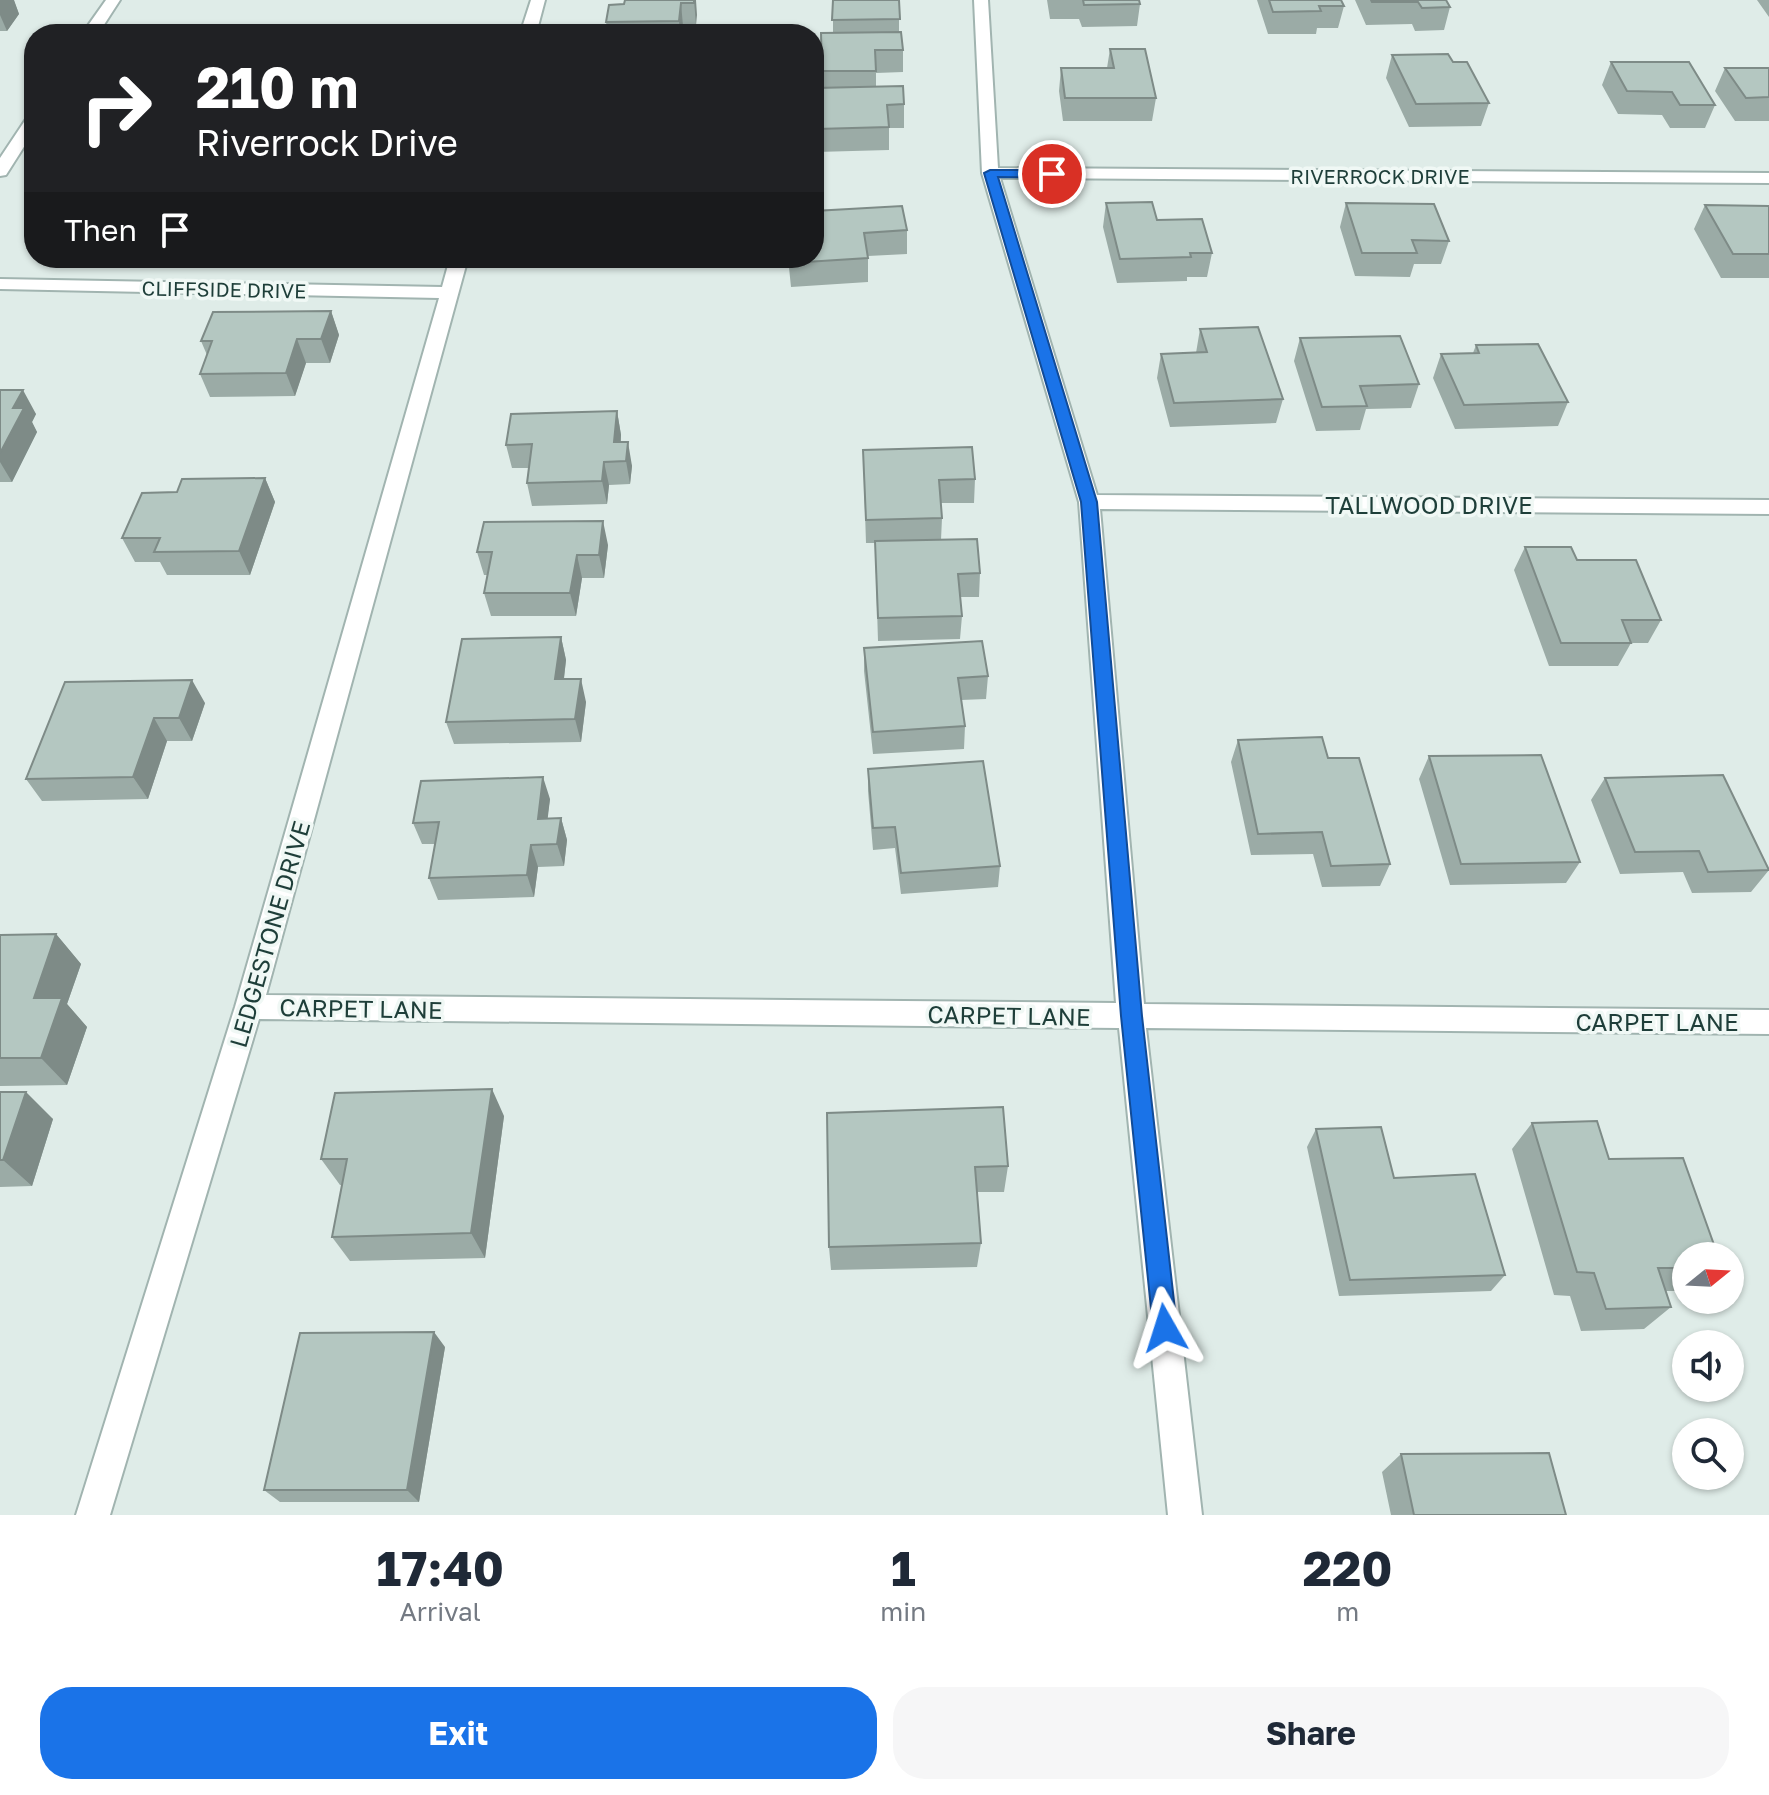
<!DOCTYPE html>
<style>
body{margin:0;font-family:"Golos Text",sans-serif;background:#f6f6f7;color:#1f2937;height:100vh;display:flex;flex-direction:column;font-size:30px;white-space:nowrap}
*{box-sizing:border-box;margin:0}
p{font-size:26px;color:#747a83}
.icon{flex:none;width:44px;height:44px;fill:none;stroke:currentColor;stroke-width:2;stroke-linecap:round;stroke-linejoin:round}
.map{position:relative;height:1515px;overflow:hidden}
.panel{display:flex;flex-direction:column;background:#fff;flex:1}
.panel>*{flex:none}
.hud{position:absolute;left:24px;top:24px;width:800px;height:244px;border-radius:32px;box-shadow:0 2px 6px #0004;background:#202124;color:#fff;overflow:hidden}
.needle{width:52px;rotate:72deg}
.tools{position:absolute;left:1672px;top:1242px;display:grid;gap:16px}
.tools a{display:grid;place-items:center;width:72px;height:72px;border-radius:50%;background:#fff;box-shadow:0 2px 6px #0004;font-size:40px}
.pin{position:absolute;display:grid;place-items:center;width:68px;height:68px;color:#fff;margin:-34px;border:4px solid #fff;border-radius:50%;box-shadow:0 2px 8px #0007}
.me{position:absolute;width:88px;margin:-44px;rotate:354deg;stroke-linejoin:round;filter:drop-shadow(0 0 6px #0008)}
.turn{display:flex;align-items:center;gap:28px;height:168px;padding:0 40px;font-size:36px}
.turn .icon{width:104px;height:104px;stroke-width:2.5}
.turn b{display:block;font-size:56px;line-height:68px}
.then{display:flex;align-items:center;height:76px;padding:0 40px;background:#0003;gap:16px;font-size:30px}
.eta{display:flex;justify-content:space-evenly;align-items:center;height:136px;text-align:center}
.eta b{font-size:48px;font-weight:700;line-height:56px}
.button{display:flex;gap:16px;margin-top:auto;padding:16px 40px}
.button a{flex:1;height:92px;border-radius:32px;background:#1a73e8;color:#fff;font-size:32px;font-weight:700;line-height:92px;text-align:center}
.button a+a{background:#f6f6f7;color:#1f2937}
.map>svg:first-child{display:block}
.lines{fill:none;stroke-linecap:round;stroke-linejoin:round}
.minor-casing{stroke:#a1b4b0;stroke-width:4}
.minor{fill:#fff;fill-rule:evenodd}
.wall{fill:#9baba6}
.shaded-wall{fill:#7e8b87}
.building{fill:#b4c7c1;stroke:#7e8b87;stroke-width:2}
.route{fill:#1a73e8;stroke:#114b97;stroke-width:2}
.labels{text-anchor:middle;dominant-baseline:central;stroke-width:7;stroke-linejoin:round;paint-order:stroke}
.far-street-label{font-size:20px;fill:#1e3e39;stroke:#f0f8f5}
.street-label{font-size:24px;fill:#1e3e39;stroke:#f0f8f5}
</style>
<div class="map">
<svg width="1769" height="1515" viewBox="0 0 1769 1515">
<rect width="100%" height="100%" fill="#dfece8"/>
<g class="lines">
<g class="minor-casing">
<path id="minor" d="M106 0H120L98 34H82Z
M531 0H545L536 34H520Z
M974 0H988L998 168 1769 173V183L1000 178 1097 495 1769 500V514L1100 509 1144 1004 1769 1010V1034L1146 1028 1202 1515H1168L1119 1028 259 1019 110 1515H76L235 1007 439 298 0 289V279L442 287 450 258H468L266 995 1116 1003 1079 502 982 173Z
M34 114V131L6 175 0 176V158L28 116Z"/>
</g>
<use href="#minor" class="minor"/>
</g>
<path class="wall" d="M0 0 14 1 19 14 7 31H0Z
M696 0V25L683 26 682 34H608L606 22 624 4Z
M833 0H899V32L903 50V72L876 73V87L904 104V128H889V150L816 152 815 88H822V71L833 33Z
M1047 0H1139L1140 4 1137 26 1082 27 1079 19H1050Z
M1257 0H1341L1344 6 1338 28H1317L1316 34H1268Z
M1355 0H1446L1450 7 1444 30 1415 31 1412 24 1366 25Z
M1757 0H1769V17Z
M1110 49 1156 98 1152 121H1063L1059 91 1061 68H1107Z
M1392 55 1453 62 1489 103 1481 126 1409 127 1386 78Z
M1611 62 1715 105 1705 128H1670L1662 115 1618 114 1602 85Z
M1725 68H1769V121H1735L1715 91Z
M1106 203 1157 220 1212 253 1207 277H1187V281L1117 283 1103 227Z
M1346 203 1449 241 1441 264H1414L1410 277 1355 276 1340 227Z
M1705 205 1769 206V278H1721L1694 229Z
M814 211 907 230V254L868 256V282L791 287 788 258H814Z
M331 311 339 335 330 363H306L295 396 210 397 200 374 207 355 201 341Z
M1200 329 1283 399 1276 423 1170 427 1157 378 1161 354 1196 353Z
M1300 338 1419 384 1411 408 1366 409 1360 430 1316 431 1294 361Z
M1476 345 1568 402 1558 426 1455 429 1433 378 1441 354 1473 353Z
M0 390 36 414 32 422 37 432 12 482H0Z
M617 411 621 435V442L632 466 630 484 609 485 607 504 532 506 527 483 529 468H512L506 445Z
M863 450 975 479 974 503H941L942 518 941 540 980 573 979 597H960L962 616 960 639 878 641 875 543H866Z
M265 478 275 502 250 575H167L160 562H135L122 538 177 492Z
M608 545 604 578H582L576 616H491L484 593 487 575H484L477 552Z
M1525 547 1577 560 1661 620 1648 643H1631L1618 666H1549L1514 570Z
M561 637 566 660 564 679 586 702 581 742 454 744 446 722Z
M864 648 988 676 986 699 961 700 965 726 964 749 873 754 864 671Z
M65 682 205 703 192 741H167L148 799 42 801 26 779Z
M1238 740 1328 758 1390 864 1380 886 1322 887 1313 854 1251 855 1231 762Z
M1429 756 1580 862 1566 883 1450 885 1419 779Z
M868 769 1000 866 998 887 901 894 895 848 873 850 868 791Z
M1605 778 1769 870 1751 892 1692 893 1683 872 1620 874 1591 800Z
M550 799 547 819 561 818 567 840 564 866 538 867 534 897 438 900 429 878 435 844H422L413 823Z
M56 934 81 964 67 1004 87 1027 67 1085 0 1086V935Z
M0 1092 53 1119 32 1186 0 1187Z
M827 1113 1008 1166 1004 1192H977L981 1243 977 1267 831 1270 829 1247Z
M504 1116 485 1258 350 1261 332 1237 342 1185H340L321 1159Z
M1532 1123 1609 1159 1686 1256V1291H1665L1671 1307 1644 1329 1581 1331 1570 1296 1554 1295 1512 1149Z
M1316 1129 1394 1178 1505 1275 1491 1291 1339 1296 1307 1147Z
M445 1347 419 1502H280L264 1490Z
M1401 1454 1566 1515H1391L1382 1472Z"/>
<path class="shaded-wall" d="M0 0H14L19 14 7 31 0 15Z
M694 0H696L697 15 696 25Z
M681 3 683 26 682 34H680L679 21Z
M331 311 339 335 330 363 321 339Z
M297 339 306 363 295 396 286 373Z
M23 390 36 414 32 422 37 432 12 482 0 462V453L13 408Z
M617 411 621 435 619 461 614 442Z
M628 442 632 466 630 484 626 461Z
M604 462 609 485 607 504 602 481Z
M265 478 275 502 250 575 239 551Z
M603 521 608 545 604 578 599 555Z
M577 555 582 578 576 616 570 593Z
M561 637 566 660 561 702 555 679Z
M581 679 586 702 581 742 575 719Z
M192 680 205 703 192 741 179 718Z
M154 718 167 741 148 799 133 777Z
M543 777 550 799 545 841 538 819Z
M561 818 567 840 564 866 557 844Z
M531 845 538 867 534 897 527 875Z
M56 934 81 964 67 1004 87 1027 67 1085 41 1058 34 998Z
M492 1089 504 1116 485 1258 471 1233Z
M26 1092 53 1119 32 1186 3 1160Z
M434 1332 445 1347 419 1502 407 1490Z"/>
<path class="building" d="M625 0H694V3H681L679 21 606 22 609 5 624 4Z
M833 0H899L900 19 832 20Z
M1083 0H1139L1140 4 1084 5Z
M1269 0H1341L1344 6H1319L1321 11 1273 12Z
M1371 0H1446L1450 7 1422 8 1418 2H1372Z
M431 32V34H361L362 33Z
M901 32 903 50H875L876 71H822L821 33Z
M1110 49H1145L1156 98H1065L1061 68H1114Z
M1448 54 1453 62H1467L1489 103 1416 104 1392 55Z
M1611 62H1689L1715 105H1680L1672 92 1627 91Z
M1725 68H1769V97L1746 98Z
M903 86 904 104 887 105 889 127 816 129 815 88Z
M1152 202 1157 220 1202 219 1212 253H1190L1191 257 1120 259 1106 203Z
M1346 203 1434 204 1449 241 1412 240 1417 253H1362Z
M1705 205 1769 206V254H1733Z
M902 206 907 230 864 233 868 258 790 263 789 258H814V211Z
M331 311 321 339H297L286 373 200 374 212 341H201L213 312Z
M1258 327 1283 399 1174 403 1161 354 1207 352 1200 329Z
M1400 336 1419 384 1360 386 1367 406 1322 407 1300 338Z
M1538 344 1568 402 1464 405 1441 354 1479 353 1476 345Z
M0 390H23L13 408H24L0 453Z
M617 411 614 442H628L626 461 604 462 602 481 527 483 532 444 506 445 511 414Z
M972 447 975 479 939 480 942 518 866 520 863 450Z
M265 478 239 551 154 552 160 538H122L142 493 177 492 182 479Z
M603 521 599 555H577L570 593H484L492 552H477L484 522Z
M977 539 980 573 958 574 962 616 878 618 875 541Z
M1525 547H1571L1577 560H1636L1661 620H1622L1631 643H1561Z
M561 637 555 679H581L575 719 446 722 462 639Z
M982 641 988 676 958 678 965 726 873 732 864 648Z
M192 680 179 718H154L133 777 26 779 65 682Z
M1322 737 1328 758H1359L1390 864 1331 866 1322 832 1258 834 1238 740Z
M1541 755 1580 862 1461 864 1429 756Z
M983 761 1000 866 901 873 895 827 873 828 868 769Z
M1723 775 1769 870 1708 872 1699 851 1635 852 1605 778Z
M543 777 538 819 561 818 557 844 531 845 527 875 429 878 439 822 413 823 421 781Z
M56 934 34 998H62L41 1058H0V935Z
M492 1089 471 1233 332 1237 347 1159H321L335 1093Z
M0 1092H26L3 1160H0Z
M1003 1107 1008 1166 975 1167 981 1243 829 1247 827 1113Z
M1597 1121 1609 1159 1683 1158 1718 1256H1686V1268H1658L1671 1307 1606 1309 1594 1273 1577 1272 1532 1123Z
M1381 1127 1394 1178 1475 1174 1505 1275 1350 1280 1316 1129Z
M434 1332 407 1490H264L300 1333Z
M1549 1453 1566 1515H1414L1401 1454Z"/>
<path class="route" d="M990 170H1052L1059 174 1052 178 998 177 1097 502 1142 1016 1177 1328 1173 1336 1165 1340 1156 1336 1153 1328 1121 1016 1081 502 984 173Z"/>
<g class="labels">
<g class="far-street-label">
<text x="1380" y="176">RIVERROCK DRIVE</text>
<text transform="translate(224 289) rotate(1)">CLIFFSIDE DRIVE</text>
</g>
<g class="street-label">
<text x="1429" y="504">TALLWOOD DRIVE</text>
<text transform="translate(269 934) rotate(-74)">LEDGESTONE DRIVE</text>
<text transform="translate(361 1008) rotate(1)">CARPET LANE</text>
<text transform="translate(1009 1015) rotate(1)">CARPET LANE</text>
<text x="1657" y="1021">CARPET LANE</text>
</g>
</g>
</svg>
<div class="tools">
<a><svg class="needle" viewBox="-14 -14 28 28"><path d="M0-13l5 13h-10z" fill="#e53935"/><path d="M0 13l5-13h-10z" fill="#747a83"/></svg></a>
<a><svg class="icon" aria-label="sound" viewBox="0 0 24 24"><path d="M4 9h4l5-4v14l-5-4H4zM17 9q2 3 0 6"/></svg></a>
<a><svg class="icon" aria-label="search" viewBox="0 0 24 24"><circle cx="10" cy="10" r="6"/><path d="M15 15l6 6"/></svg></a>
</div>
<div class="pin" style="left:1052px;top:174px;background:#d93025"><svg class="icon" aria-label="arrive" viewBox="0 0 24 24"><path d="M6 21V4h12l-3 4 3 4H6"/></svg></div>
<svg class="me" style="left:1165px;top:1328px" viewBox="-20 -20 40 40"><path d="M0-17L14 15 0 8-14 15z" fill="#1a73e8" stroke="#fff" stroke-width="4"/></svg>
<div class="hud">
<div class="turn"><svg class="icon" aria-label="right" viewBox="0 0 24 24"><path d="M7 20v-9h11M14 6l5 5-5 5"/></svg><div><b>210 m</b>Riverrock Drive</div></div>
<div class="then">Then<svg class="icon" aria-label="arrive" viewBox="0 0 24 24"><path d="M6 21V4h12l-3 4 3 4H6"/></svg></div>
</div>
</div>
<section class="panel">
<div class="eta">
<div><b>17:40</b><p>Arrival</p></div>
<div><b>1</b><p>min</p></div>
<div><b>220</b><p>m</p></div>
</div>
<div class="button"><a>Exit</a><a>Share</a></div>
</section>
